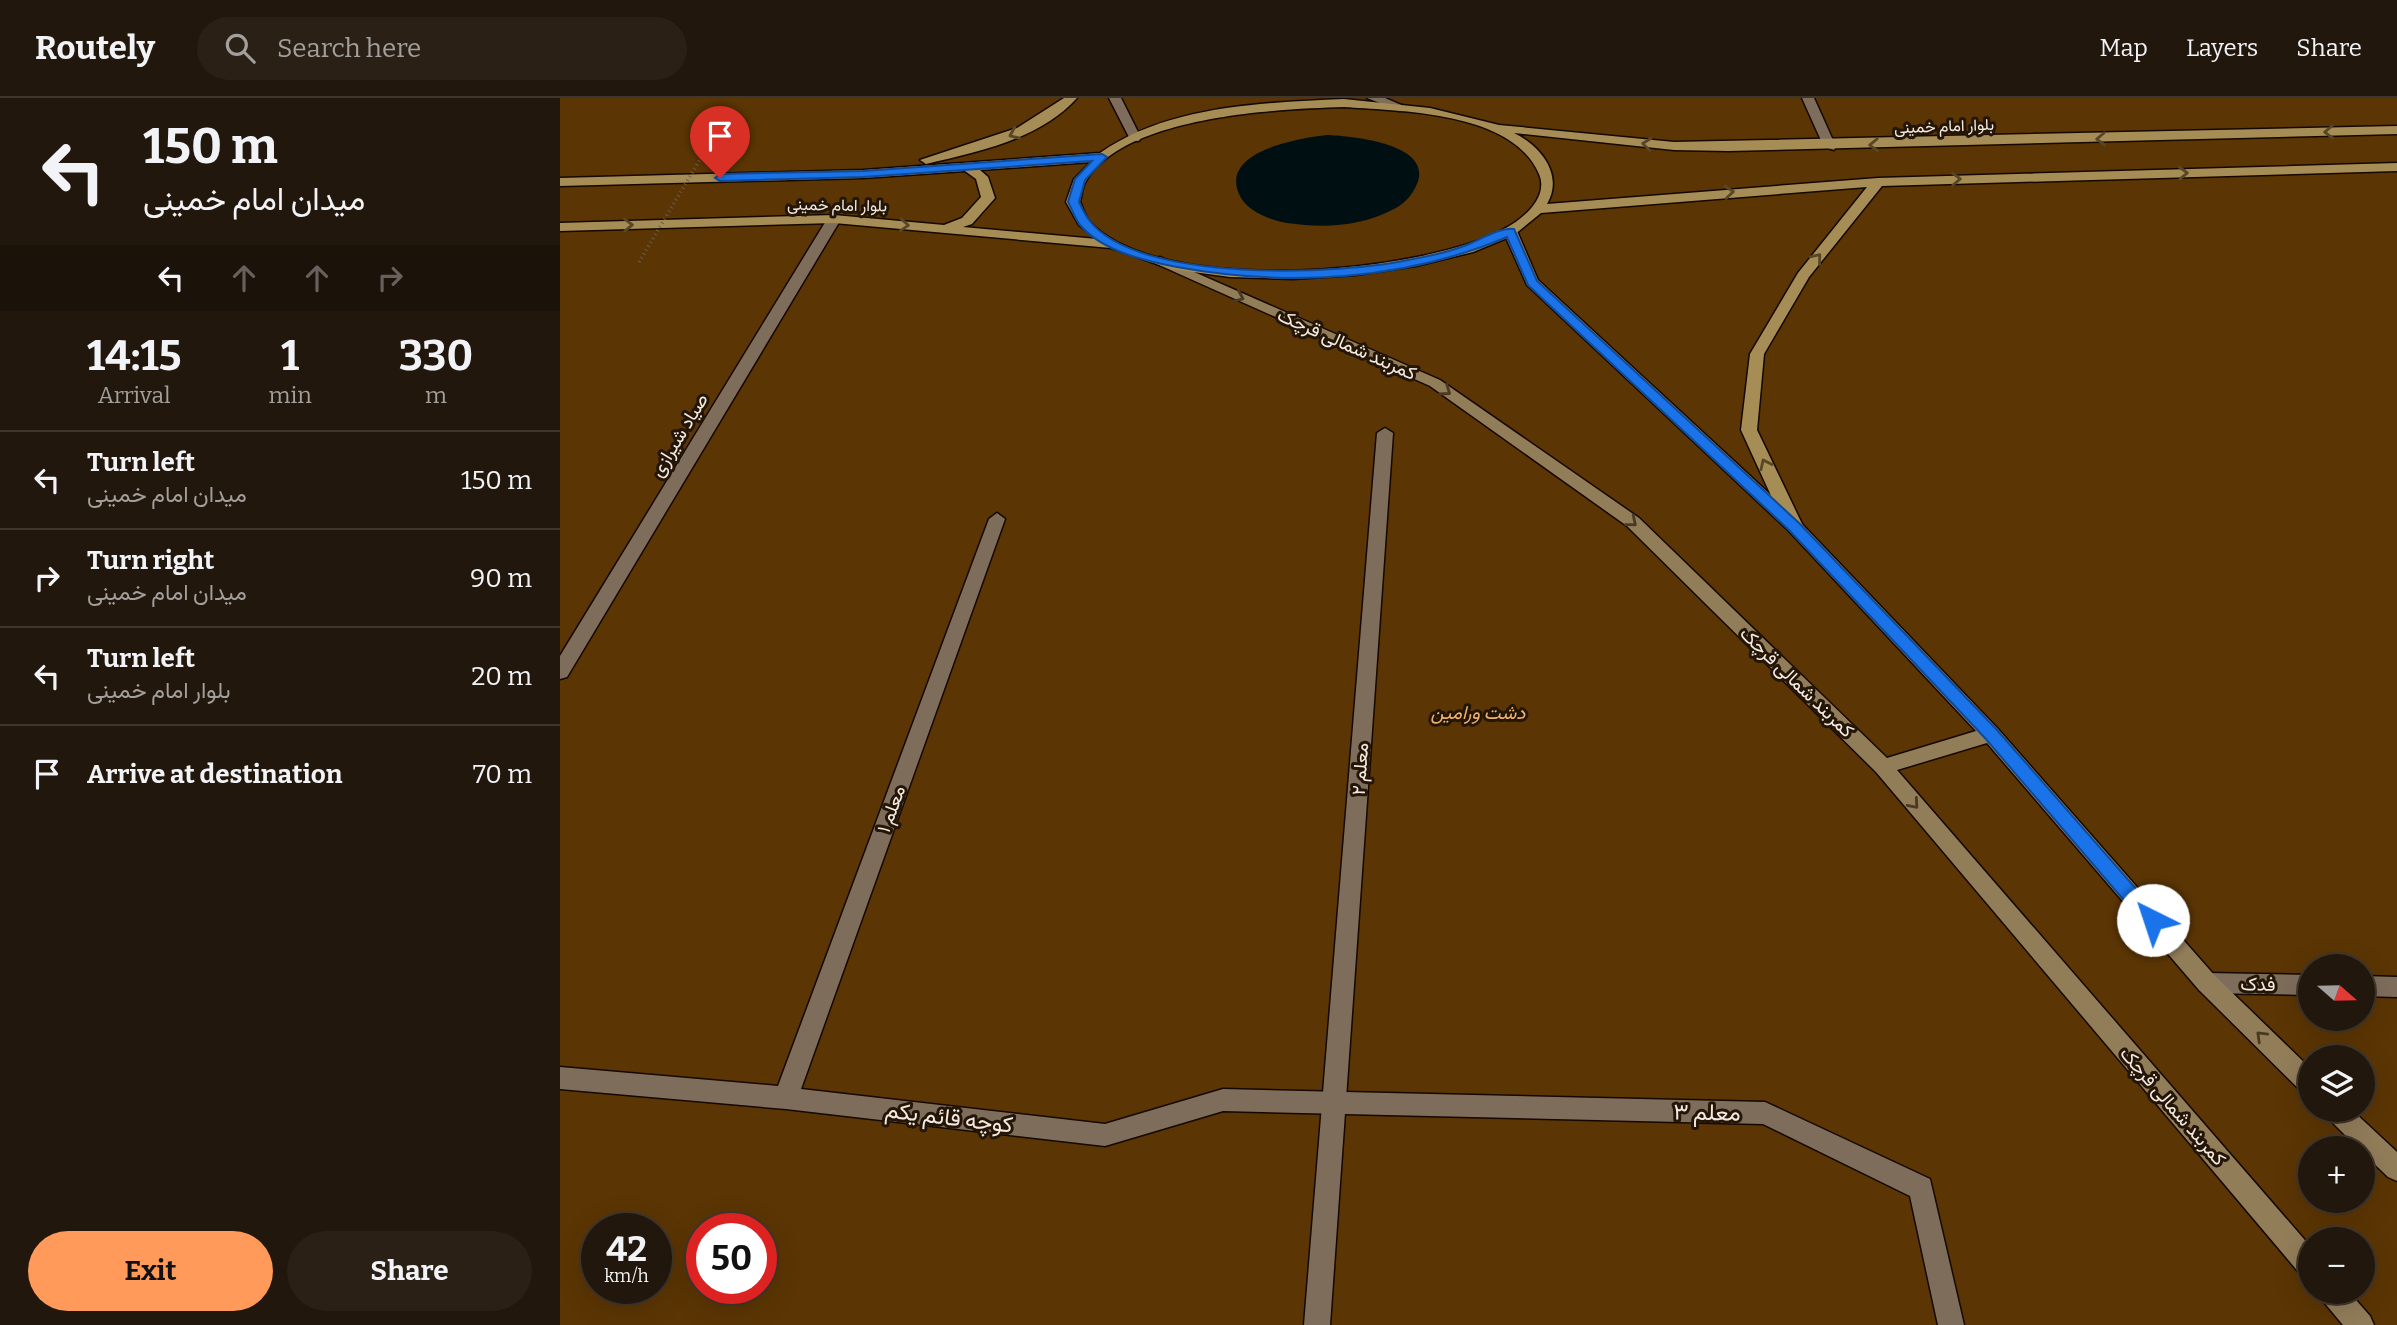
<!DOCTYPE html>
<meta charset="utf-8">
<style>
body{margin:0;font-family:Bitter,Vazirmatn,serif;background:#2a2015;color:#f1f3f6;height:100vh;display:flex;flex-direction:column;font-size:26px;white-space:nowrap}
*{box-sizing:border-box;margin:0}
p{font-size:23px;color:#a29f9d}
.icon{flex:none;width:38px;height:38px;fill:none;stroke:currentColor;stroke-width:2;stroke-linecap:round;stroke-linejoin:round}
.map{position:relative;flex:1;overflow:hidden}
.details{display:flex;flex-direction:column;background:#22170c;width:560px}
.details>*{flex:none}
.guide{background:#22170c;color:#f1f3f6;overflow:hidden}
.needle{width:46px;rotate:110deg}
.controls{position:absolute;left:1738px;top:856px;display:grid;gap:14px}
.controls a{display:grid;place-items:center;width:77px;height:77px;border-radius:50%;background:#22170c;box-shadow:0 7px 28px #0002,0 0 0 2px #3f362d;font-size:35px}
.speed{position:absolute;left:21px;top:1115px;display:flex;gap:14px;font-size:35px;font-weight:700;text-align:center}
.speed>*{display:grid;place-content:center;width:91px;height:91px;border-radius:50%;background:#22170c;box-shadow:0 7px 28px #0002,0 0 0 2px #3f362d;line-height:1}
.speed small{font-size:18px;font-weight:400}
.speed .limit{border:10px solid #d22;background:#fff;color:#111}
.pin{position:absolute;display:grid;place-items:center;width:60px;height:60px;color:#fff;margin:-72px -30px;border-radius:50% 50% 50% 0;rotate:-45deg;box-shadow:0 0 7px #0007}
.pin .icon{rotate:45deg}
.me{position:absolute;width:77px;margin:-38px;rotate:319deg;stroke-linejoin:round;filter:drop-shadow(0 0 5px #0008)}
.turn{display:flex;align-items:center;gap:24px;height:147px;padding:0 28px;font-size:32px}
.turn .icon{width:91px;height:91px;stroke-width:2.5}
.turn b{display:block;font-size:49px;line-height:60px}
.lanes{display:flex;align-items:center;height:66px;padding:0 28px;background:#0003;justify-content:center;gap:35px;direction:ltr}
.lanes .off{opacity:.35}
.eta{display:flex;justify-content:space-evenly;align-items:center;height:119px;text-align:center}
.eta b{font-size:42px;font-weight:700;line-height:49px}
.primary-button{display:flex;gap:14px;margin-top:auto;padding:14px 28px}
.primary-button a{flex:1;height:80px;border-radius:42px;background:#ff9a5b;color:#111;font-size:28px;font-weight:700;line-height:80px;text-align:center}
.primary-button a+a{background:#2a2015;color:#f1f3f6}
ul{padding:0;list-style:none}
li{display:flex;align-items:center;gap:21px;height:98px;padding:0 28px;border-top:2px solid #3f362d}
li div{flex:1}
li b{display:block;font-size:26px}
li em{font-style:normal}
header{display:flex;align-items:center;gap:42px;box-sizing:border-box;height:98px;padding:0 35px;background:#22170c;border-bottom:2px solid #3f362d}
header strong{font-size:33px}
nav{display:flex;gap:38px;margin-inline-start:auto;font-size:24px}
.search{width:490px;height:63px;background:#2a2015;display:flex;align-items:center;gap:18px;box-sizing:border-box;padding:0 24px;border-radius:38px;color:#a29f9d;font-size:26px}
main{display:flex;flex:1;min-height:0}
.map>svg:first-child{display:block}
.green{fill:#5b3504;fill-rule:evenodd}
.water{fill:#001012}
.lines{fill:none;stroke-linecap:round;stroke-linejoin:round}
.minor-casing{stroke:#150800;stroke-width:3}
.tertiary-casing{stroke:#150800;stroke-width:3}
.secondary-casing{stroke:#150800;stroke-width:3}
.primary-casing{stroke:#150800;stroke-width:3}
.minor{fill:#7f6d5c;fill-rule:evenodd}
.tertiary{fill:#7f6d5c;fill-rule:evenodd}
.secondary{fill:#927d59;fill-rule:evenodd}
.primary{fill:#a68d56;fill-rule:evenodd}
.path-bridge{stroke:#6a5d50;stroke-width:3.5;stroke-dasharray:1 3.5;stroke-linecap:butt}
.oneway{stroke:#584627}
.oneway2{stroke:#4a3a24}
.route{fill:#1a73e8;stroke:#114b97;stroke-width:2}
.labels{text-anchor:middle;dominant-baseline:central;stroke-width:6;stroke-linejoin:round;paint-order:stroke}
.far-street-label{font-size:16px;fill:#f4e9e0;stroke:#241607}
.street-label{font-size:19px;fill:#f4e9e0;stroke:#241607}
.park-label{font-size:19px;font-style:italic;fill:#f1b16f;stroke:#241607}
.near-street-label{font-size:23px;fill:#f4e9e0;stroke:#241607}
</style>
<header>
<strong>Routely</strong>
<div class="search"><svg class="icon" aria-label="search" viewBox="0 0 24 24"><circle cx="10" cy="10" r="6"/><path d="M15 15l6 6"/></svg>Search here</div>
<nav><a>Map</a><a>Layers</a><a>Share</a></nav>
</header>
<main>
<section class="details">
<div class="guide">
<div class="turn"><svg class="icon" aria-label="left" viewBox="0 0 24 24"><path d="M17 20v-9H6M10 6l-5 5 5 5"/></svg><div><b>150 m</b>میدان امام خمینی</div></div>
<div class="lanes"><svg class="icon" aria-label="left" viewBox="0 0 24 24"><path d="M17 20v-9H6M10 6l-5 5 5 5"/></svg><svg class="icon off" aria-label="ahead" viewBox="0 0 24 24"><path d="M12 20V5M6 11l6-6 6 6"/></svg><svg class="icon off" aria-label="ahead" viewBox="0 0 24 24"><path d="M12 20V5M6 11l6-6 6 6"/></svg><svg class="icon off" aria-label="right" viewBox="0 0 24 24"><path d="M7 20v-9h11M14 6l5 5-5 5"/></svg></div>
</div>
<div class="eta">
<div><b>14:15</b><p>Arrival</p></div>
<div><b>1</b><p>min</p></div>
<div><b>330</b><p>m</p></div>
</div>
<ul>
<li><svg class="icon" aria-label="left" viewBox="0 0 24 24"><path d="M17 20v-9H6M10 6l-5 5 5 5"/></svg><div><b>Turn left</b><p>میدان امام خمینی</p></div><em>150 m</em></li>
<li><svg class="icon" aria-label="right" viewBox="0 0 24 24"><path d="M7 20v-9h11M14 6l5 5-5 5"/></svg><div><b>Turn right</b><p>میدان امام خمینی</p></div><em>90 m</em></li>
<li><svg class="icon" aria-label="left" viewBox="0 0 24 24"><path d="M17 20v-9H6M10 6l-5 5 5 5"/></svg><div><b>Turn left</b><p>بلوار امام خمینی</p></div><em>20 m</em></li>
<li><svg class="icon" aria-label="arrive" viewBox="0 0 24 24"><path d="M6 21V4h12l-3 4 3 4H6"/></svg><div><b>Arrive at destination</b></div><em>70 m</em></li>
</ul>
<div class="primary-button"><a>Exit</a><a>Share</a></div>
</section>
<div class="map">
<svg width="1837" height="1227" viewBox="0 0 1837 1227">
<rect width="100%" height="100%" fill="#2d1f10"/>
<path class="green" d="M0 0H1837V1227H0ZM1750 868H1802V920H1750ZM1750 959H1802V1012H1750ZM1750 1050H1802V1102H1750ZM37 1130H96V1190H37ZM142 1130H201V1190H142ZM1750 1141H1802V1194H1750Z"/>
<path class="water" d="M767 37C790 38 874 45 857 86 852 98 843 107 832 112 799 129 763 130 727 125 710 122 686 113 679 96 660 53 740 40 767 37Z"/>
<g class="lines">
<g class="minor-casing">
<path id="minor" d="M1242 0H1254L1276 49 1274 52 1264 49Z
M269 118 281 121 7 579 0 581V558Z
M437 415 445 421 241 991 545 1026 663 991 1205 1004 1370 1081 1404 1227H1378L1350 1098 1203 1026 663 1013 545 1048 226 1011 0 991V969L218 988 429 421Z
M1647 875 1750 877V897L1647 895 1639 892 1636 885 1639 878Z
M1802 878 1837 879V899L1802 898Z"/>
</g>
<g class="tertiary-casing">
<path id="tertiary" d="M549 0H561L581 40 579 43H571Z
M807 0H825L846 9 840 13Z
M825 330 833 335 770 1227H744L817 335Z"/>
</g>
<g class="secondary-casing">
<path id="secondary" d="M945 130 957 133 978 182 1240 424 1438 631 1655 878 1750 970V997L1742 994 1639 892 1427 645 1337 672 1750 1148V1181L1741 1177 1316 674 1067 428 870 288 588 162 600 159 880 282 1079 420 1327 660 1416 633 1228 432 967 187 943 133Z
M1764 1012H1792L1837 1054V1083L1828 1079 1802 1054V1050H1798L1768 1020Z
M1759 1194H1789L1810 1218 1814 1227H1783L1763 1203Z"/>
</g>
<g class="primary-casing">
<path id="primary" d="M504 0H517C480 41 418 54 366 66L360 62 457 30Z
M784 1 870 10 939 27 1114 44 1837 28V36L1169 53 1114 52 954 35C981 48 1004 77 987 106L1318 80 1837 65V73L1322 88 1249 179 1204 256 1197 332 1243 428 1234 434 1225 428 1181 332 1190 256 1238 175 1307 89 981 115 954 137 913 154 856 168 796 177 733 181 670 179 611 171 551 150 274 125 0 133V125L274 117 384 127 402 120 421 99 416 81 405 73 303 80 0 88V80L303 72 540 55C609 7 702 5 784 1ZM784 9C842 13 953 14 979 76 989 99 964 120 946 130 864 176 598 200 529 123 525 118 523 110 520 104 522 97 522 89 526 83 564 18 717 11 784 9ZM531 64 514 81 506 104 519 127 537 141 403 129 412 126 435 100 428 79 420 72Z"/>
</g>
<use href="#minor" class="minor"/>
<use href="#tertiary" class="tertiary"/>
<use href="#secondary" class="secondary"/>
<use href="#primary" class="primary"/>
<path class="path-bridge" d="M79 164 148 48"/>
</g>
<defs><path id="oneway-chevron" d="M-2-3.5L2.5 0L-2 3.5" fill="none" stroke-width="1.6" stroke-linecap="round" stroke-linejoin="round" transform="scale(1.75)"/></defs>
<g class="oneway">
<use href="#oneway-chevron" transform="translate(1769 34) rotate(178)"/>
<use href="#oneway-chevron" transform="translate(454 36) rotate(156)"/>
<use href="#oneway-chevron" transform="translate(1541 41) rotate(178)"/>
<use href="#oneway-chevron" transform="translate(1087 46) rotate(-174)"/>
<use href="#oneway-chevron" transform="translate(1314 47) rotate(178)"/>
<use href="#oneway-chevron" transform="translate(1623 75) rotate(-2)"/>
<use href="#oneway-chevron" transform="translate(1396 81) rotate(-2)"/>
<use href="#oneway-chevron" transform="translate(1169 94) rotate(-5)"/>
<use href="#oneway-chevron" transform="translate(68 127) rotate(-1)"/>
<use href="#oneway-chevron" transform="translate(344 127) rotate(4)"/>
<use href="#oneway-chevron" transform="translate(1257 160) rotate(-51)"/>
<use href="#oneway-chevron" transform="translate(1205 366) rotate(-115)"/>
</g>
<g class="oneway2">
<use href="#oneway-chevron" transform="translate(679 199) rotate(24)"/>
<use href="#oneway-chevron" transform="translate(886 293) rotate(35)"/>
<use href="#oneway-chevron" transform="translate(1072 424) rotate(39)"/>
<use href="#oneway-chevron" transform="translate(1354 706) rotate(49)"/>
<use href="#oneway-chevron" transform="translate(1701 938) rotate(-136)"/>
</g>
<path class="route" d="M542 56 547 59 525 82 519 104C522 110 525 117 529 122 577 186 782 177 853 161 870 158 888 154 904 148 919 143 938 129 954 131L977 183 1239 425 1437 632 1599 817 1602 822 1599 828H1586L1425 640 1229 432 968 187 947 139C843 183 726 189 617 169 585 163 542 153 520 127 515 121 512 111 508 104L515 81 532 63 303 79 160 83 155 80 160 76 303 73Z"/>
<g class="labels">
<g class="far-street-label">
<text transform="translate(1384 28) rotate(-2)">بلوار امام خمینی</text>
<text transform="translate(277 107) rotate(1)">بلوار امام خمینی</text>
</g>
<g class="street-label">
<text transform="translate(787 246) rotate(24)">کمربند شمالی قرچک</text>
<text transform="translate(119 337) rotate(-59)">صیاد شیرازی</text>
<text transform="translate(1237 584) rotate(44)">کمربند شمالی قرچک</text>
<text transform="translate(800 671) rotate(-86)">معلم ۲</text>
<text transform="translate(331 711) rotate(-70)">معلم ۱</text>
<text transform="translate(1698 886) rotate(1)">فدک</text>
<text transform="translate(1613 1008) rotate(49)">کمربند شمالی قرچک</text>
</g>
<g class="park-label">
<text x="918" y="614">دشت ورامین</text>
</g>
<g class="near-street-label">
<text transform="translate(1147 1014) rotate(1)">معلم ۳</text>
<text transform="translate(389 1019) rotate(7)">کوچه قائم یکم</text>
</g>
</g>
</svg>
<div class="controls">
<a><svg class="needle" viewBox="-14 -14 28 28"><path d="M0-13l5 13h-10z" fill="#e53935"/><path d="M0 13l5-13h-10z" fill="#a29f9d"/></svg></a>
<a><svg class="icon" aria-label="layers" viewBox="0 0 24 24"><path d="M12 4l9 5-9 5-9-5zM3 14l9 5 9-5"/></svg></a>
<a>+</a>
<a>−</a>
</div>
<div class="speed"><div>42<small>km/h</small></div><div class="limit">50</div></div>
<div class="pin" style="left:160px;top:80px;background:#d93025"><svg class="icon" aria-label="arrive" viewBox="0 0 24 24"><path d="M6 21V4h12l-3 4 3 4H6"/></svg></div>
<svg class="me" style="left:1593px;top:822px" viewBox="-20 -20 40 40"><circle r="19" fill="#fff"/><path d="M0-13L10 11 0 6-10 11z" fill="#1a73e8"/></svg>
</div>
</main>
